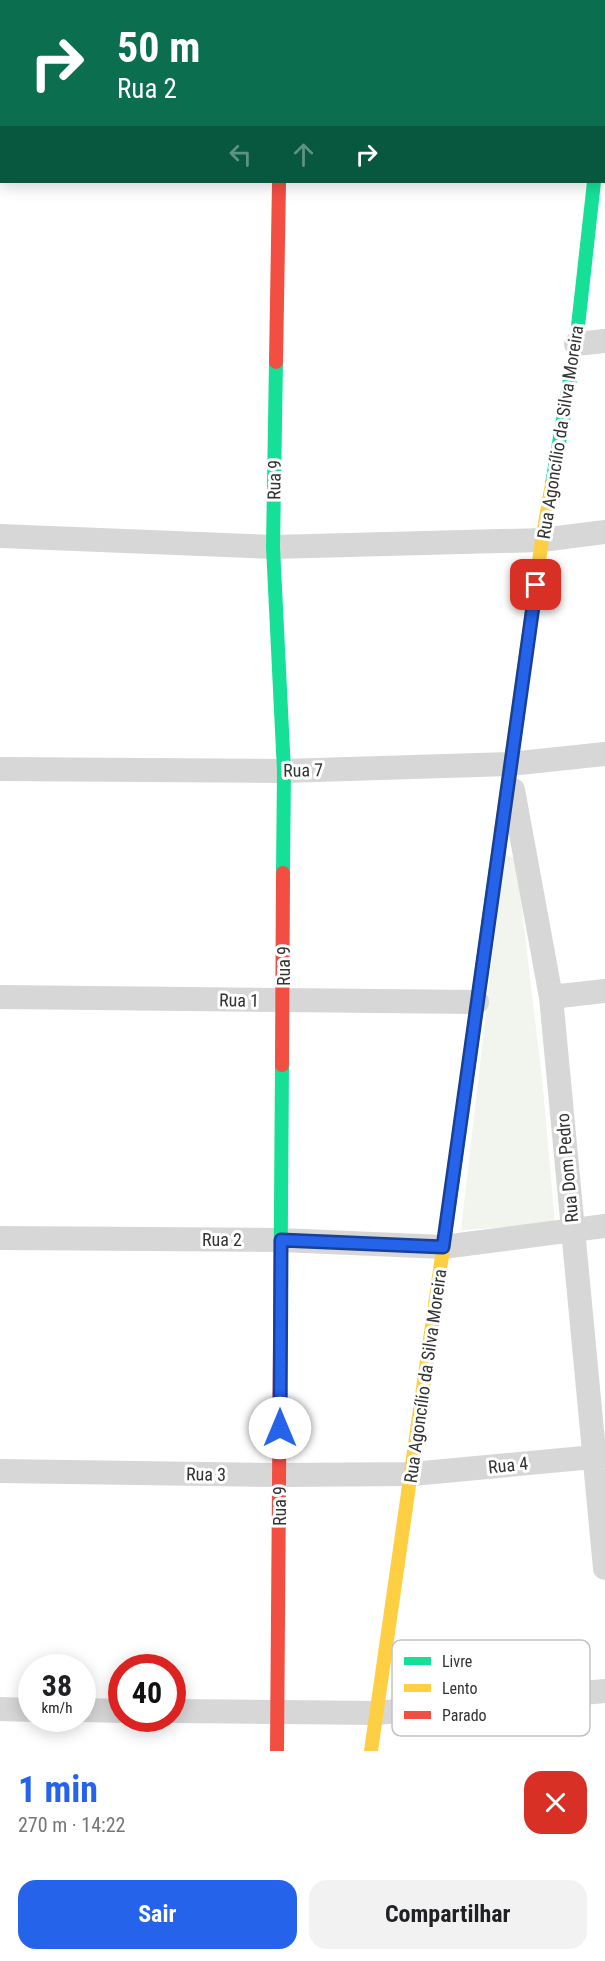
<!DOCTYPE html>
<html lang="pt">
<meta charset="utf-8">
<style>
body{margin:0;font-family:"Roboto Condensed",sans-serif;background:#f2f2f2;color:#202124;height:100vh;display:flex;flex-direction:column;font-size:22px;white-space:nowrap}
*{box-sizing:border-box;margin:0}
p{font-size:20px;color:#757577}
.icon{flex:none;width:33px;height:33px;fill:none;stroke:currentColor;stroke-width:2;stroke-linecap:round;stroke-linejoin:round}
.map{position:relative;height:1751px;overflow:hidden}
.side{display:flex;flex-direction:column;background:#fff;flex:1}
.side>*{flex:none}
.hud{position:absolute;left:0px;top:0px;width:606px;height:183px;box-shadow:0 3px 15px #0003;background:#0b6e4f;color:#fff;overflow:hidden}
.speed{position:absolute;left:18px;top:1654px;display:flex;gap:12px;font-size:30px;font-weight:700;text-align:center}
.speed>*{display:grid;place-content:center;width:78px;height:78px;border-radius:50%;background:#fff;box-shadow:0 3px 15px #0003;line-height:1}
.speed small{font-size:15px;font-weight:400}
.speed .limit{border:9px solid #d22;background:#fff;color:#111}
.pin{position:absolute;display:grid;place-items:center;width:51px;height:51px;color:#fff;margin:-26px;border-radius:12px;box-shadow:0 3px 9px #0006}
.me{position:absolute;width:66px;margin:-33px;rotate:0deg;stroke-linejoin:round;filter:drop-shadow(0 0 4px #0008)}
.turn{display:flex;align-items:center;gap:21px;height:126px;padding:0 18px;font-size:27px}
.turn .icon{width:78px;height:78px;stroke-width:2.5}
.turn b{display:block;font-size:42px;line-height:51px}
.lanes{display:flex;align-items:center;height:57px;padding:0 18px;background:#0003;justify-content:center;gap:30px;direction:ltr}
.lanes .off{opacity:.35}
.round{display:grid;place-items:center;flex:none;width:63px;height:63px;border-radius:18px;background:#f2f2f2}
.headline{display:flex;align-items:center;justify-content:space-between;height:102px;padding:0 18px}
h1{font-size:36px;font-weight:700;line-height:45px;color:#2563eb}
.primary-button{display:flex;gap:12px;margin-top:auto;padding:12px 18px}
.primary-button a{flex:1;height:69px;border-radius:18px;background:#2563eb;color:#fff;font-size:24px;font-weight:700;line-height:69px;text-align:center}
.primary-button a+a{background:#f2f2f2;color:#202124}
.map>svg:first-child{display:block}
.green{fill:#f1f5ed}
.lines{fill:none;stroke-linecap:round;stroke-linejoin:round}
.lane{stroke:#d7d7d7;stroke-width:12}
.street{stroke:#d7d7d7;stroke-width:24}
.fast{stroke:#16e098;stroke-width:14}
.slow{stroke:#ffcf43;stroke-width:14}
.jam{stroke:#f24e42;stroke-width:14}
.route-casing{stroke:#184099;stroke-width:15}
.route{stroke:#2563eb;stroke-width:10}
.labels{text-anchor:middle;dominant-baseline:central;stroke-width:6;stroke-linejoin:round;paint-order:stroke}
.street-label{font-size:18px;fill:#333;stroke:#fff}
.key{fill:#fff;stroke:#c2c2c2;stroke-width:1.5}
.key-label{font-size:16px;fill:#333}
</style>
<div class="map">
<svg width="605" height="1751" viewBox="0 0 605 1751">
<rect width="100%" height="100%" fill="#fff"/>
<path class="green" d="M504 855 516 858 543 1088 555 1224 461 1230Z"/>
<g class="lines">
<path class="lane" d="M141 2V0"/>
<path class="street" d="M576 344 605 341
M0 536 273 547 542 540 605 532
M0 769 284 771 510 764 605 754
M513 790 551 997 605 1568
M0 997 477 1002
M551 997 605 991
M0 1238 281 1240 443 1247 605 1226
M0 1471 280 1475 412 1474 605 1456
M0 1709 32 1710
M82 1710 122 1711
M172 1711 377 1713 605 1691"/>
<path class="fast" d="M0 114H2
M0 152 2 151
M276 362 273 547 284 771 283 873
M552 484 576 344 594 182
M445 1235 496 868
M280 1350 282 1065"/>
<path class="slow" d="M604 66H605
M604 93H605
M496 868 542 540 552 484
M371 1751 445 1235"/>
<path class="jam" d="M276 362 279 182
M282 1065 283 873
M277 1751 280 1350"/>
</g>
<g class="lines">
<g class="route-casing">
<path id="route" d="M280 1428 281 1240 443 1247 536 585"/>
</g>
<use href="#route" class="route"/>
</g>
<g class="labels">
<g class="street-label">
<text transform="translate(560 432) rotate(-81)">Rua Agoncílio da Silva Moreira</text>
<text transform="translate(274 480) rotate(-89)">Rua 9</text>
<text transform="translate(303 770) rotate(-1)">Rua 7</text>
<text transform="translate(283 966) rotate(-90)">Rua 9</text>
<text transform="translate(239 1000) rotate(1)">Rua 1</text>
<text transform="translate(567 1168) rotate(-95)">Rua Dom Pedro</text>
<text x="222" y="1239">Rua 2</text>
<text transform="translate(425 1376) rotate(-82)">Rua Agoncílio da Silva Moreira</text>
<text transform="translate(508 1465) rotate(-6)">Rua 4</text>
<text transform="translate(206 1474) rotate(1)">Rua 3</text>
<text transform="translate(279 1506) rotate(-90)">Rua 9</text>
</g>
</g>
<rect x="392" y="1640" width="198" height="96" rx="9" class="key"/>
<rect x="404" y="1657" width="27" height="8" fill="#16e098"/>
<rect x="404" y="1684" width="27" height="8" fill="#ffcf43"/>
<rect x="404" y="1711" width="27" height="8" fill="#f24e42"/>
<g class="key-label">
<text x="442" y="1667">Livre</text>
<text x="442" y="1694">Lento</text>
<text x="442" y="1721">Parado</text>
</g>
</svg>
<div class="speed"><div>38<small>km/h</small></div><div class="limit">40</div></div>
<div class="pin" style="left:536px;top:585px;background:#d93025"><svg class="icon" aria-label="arrive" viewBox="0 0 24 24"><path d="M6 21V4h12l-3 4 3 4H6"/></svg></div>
<svg class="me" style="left:280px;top:1428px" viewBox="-20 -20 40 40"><circle r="19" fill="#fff"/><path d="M0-13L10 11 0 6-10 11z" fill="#2563eb"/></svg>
<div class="hud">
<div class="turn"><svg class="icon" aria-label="right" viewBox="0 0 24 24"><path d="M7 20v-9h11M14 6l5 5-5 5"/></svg><div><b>50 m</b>Rua 2</div></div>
<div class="lanes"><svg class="icon off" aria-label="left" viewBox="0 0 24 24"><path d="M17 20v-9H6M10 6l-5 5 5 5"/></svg><svg class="icon off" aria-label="ahead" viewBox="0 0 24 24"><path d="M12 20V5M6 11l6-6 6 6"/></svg><svg class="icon" aria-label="right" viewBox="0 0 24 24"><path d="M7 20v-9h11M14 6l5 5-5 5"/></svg></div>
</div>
</div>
<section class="side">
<div class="headline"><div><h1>1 min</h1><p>270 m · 14:22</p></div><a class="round" style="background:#d93025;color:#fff"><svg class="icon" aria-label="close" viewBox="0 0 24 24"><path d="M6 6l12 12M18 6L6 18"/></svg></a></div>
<div class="primary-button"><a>Sair</a><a>Compartilhar</a></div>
</section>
